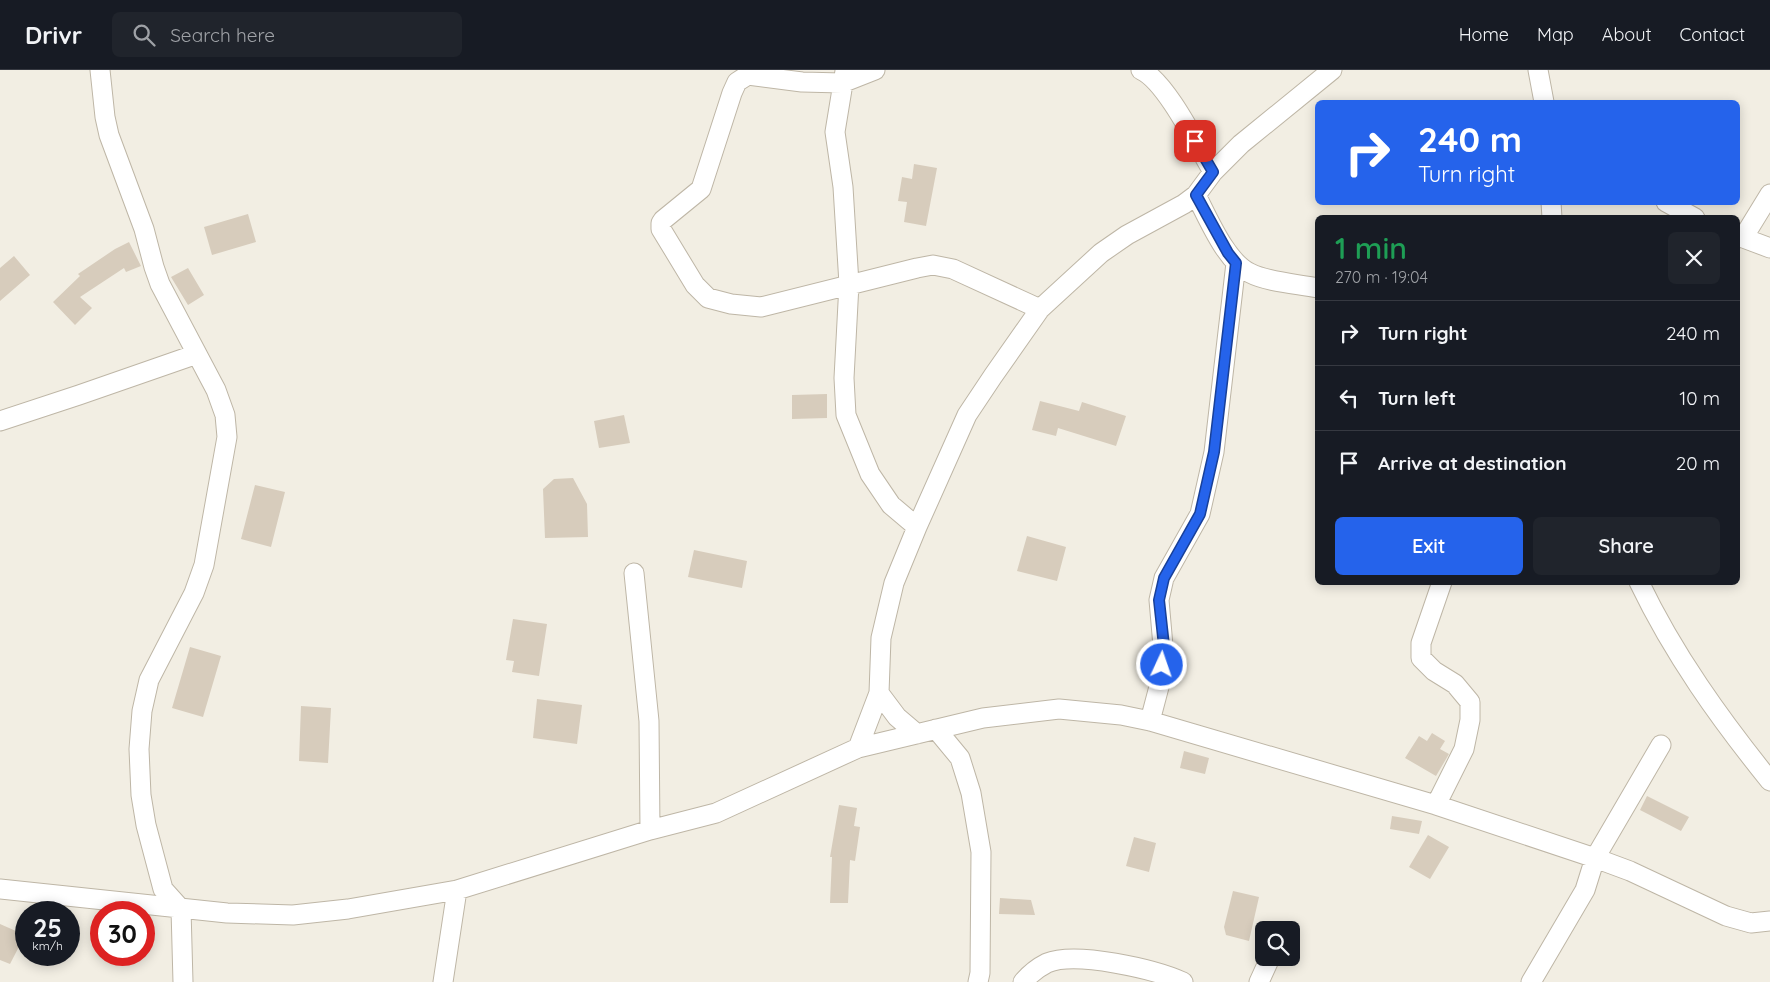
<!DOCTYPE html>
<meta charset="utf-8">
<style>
body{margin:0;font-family:Quicksand,sans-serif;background:#20242c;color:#f1f3f6;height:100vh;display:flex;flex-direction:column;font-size:19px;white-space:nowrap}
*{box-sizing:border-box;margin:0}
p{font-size:16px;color:#9ea1a6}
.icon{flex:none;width:28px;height:28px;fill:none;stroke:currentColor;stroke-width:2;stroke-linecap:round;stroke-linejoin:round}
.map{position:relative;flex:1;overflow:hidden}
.panel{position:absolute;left:1315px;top:145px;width:425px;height:370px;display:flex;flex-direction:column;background:#171b24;border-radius:8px;box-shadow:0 2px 12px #0003}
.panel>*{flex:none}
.guide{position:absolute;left:1315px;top:30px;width:425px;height:105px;border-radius:8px;box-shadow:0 2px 12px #0003;background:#2563eb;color:#fff;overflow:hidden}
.tools{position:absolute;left:1255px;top:851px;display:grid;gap:10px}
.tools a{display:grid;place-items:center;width:45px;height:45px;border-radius:8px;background:#171b24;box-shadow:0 2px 12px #0003;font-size:25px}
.speed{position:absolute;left:15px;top:831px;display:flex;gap:10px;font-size:25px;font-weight:700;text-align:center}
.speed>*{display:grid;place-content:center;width:65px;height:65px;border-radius:50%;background:#171b24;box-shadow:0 2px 12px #0003;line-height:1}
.speed small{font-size:12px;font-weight:400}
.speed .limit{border:8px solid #d22;background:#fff;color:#111}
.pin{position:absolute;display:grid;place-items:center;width:42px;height:42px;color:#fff;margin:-21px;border-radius:10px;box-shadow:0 2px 8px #0006}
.me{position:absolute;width:55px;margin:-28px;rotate:3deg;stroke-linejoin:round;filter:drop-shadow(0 0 4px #0008)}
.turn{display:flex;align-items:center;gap:18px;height:105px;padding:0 20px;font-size:22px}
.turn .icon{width:65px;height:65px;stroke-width:2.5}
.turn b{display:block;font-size:35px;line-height:42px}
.round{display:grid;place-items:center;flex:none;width:52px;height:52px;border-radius:8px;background:#20242c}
.headline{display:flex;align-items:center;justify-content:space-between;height:85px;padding:0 20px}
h1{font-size:30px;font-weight:600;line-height:38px;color:#1e9e55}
.cta{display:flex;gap:10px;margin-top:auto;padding:10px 20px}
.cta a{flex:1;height:58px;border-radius:8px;background:#2563eb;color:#fff;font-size:20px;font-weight:600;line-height:58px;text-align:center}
.cta a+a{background:#20242c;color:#f1f3f6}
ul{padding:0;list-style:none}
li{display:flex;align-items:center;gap:15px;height:65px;padding:0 20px;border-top:1px solid #363941}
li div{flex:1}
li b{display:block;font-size:19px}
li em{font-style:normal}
header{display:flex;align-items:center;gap:30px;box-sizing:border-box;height:70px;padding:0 25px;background:#171b24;border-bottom:1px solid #363941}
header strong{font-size:24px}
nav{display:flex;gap:28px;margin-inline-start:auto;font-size:18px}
.search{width:350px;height:45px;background:#20242c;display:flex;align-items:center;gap:12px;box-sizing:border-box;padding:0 18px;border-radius:8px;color:#9ea1a6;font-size:19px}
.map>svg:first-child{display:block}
.building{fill:#d7ccbc}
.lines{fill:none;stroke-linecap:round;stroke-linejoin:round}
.minor-casing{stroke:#beb6a6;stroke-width:21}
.minor{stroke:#fff;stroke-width:19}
.route-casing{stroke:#184099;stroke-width:12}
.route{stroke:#2563eb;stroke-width:9}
</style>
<header>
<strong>Drivr</strong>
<div class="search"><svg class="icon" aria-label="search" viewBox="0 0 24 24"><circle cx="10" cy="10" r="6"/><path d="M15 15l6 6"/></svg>Search here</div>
<nav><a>Home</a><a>Map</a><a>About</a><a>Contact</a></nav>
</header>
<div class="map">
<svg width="1770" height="912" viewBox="0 0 1770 912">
<rect width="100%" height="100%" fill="#f2eee3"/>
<path class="building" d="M914 94 937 98 926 156 904 152 907 132 898 131 902 107 912 109Z
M248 144 256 172 212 185 204 157Z
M129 172 141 196 126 202 124 198 80 227 92 238 75 255 53 232 80 206 78 204 115 179Z
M14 186 30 205 0 231V198Z
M188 198 204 225 188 235 171 207Z
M827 324V348L792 349V325Z
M1040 331 1079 341 1082 332 1126 346 1116 376 1058 358 1056 366 1032 360Z
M624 345 630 373 599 378 594 351Z
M573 408 587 434 588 467 545 468 543 419 554 409Z
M255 415 285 422 271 477 241 469Z
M1027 466 1066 477 1057 511 1017 501Z
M694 480 747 491 742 518 688 507Z
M513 549 547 554 539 606 512 602 514 591 506 590Z
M190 577 221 586 203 647 172 638Z
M537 629 582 635 577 674 533 668Z
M301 636 331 638 328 693 299 691Z
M1432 663 1445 671 1440 679 1449 684 1436 706 1405 688 1419 666 1427 671Z
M1184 681 1209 688 1205 704 1180 698Z
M1647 726 1689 747 1681 761 1640 740Z
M839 735 857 738 854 756 860 757 855 791 850 790 848 833H830L832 787H830Z
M1392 746 1422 751 1419 764 1390 759Z
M1428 765 1449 777 1430 809 1409 797Z
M1134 767 1156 773 1149 802 1126 796Z
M1233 821 1259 827 1249 871 1226 865 1224 857Z
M1000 828 1031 830 1035 845 999 844Z
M0 854 25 865 10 894 0 890Z"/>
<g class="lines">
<g class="minor-casing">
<path id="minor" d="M100 0 105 47 109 65 144 159 154 197 160 214 216 320 225 345 227 367 204 495 194 523 149 610 142 641 139 679 141 725 146 755 163 819 181 839 183 912
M875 0 842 13 802 12 748 5 737 12 732 23 701 119 663 150 661 153V159L695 215 708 228 731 234 761 237 917 198 933 195 953 199 1040 239
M1141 0C1166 11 1198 77 1213 102
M1538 0 1544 32
M845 1 835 62 843 117 849 214 844 308 846 345 870 404 891 435 917 457
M1196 125C1208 148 1226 192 1250 203 1267 212 1298 214 1318 218
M1551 132 1552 148
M1666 132 1695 148
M1738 166 1770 178
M1743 168 1770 124
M0 351 79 325 197 284
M634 503 649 651 650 760
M1639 512C1674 585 1720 649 1770 711
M879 623 897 647 917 664
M1150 651 1160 613 1163 576 1159 530 1164 508 1200 444 1214 382 1236 193
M936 659 960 688 971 723 981 782 980 903 978 912
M858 678 879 623 881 568 894 513 917 457 967 345 993 306 1040 239 1101 183 1127 165 1184 134 1196 125 1213 102 1241 74 1332 0
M1436 735 1464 679 1470 650V632L1455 614 1434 601 1421 588V573L1442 512
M0 819 227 843 293 845 348 839 457 820 650 760 716 743 858 678 983 648 1059 639 1121 645 1150 651 1436 735 1595 788 1630 801 1726 846 1751 853 1770 851
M443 912 457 820
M1023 912C1029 905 1039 897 1047 893 1076 881 1154 899 1183 912
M1259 912 1270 888
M1531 912 1585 820 1595 788 1661 675"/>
</g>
<use href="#minor" class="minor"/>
</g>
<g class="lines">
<g class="route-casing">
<path id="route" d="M1162 595 1164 576 1159 530 1164 508 1200 444 1214 382 1236 193 1228 183 1196 125 1213 102 1195 71"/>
</g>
<use href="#route" class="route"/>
</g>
</svg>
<div class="tools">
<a><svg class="icon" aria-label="search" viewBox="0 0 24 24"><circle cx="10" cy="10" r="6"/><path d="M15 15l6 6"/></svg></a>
</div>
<div class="speed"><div>25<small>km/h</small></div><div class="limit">30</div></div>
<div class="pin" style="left:1195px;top:71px;background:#d93025"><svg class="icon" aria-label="arrive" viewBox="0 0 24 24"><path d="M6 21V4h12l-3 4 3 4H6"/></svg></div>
<svg class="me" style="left:1162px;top:595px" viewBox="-20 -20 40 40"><circle r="17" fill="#2563eb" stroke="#fff" stroke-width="3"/><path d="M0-11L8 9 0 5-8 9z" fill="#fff"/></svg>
<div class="guide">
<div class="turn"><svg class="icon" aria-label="right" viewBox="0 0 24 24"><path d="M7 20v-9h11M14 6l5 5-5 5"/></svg><div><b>240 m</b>Turn right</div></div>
</div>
<section class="panel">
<div class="headline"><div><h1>1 min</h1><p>270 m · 19:04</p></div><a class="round"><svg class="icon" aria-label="close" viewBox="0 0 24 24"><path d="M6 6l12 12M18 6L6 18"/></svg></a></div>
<ul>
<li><svg class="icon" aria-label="right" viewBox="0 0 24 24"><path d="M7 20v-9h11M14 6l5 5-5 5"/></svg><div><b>Turn right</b></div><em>240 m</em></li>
<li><svg class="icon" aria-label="left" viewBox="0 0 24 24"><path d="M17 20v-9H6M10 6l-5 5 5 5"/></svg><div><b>Turn left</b></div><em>10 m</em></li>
<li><svg class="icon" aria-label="arrive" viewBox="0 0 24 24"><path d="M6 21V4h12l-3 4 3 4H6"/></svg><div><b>Arrive at destination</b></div><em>20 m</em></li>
</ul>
<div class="cta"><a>Exit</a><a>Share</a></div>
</section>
</div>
